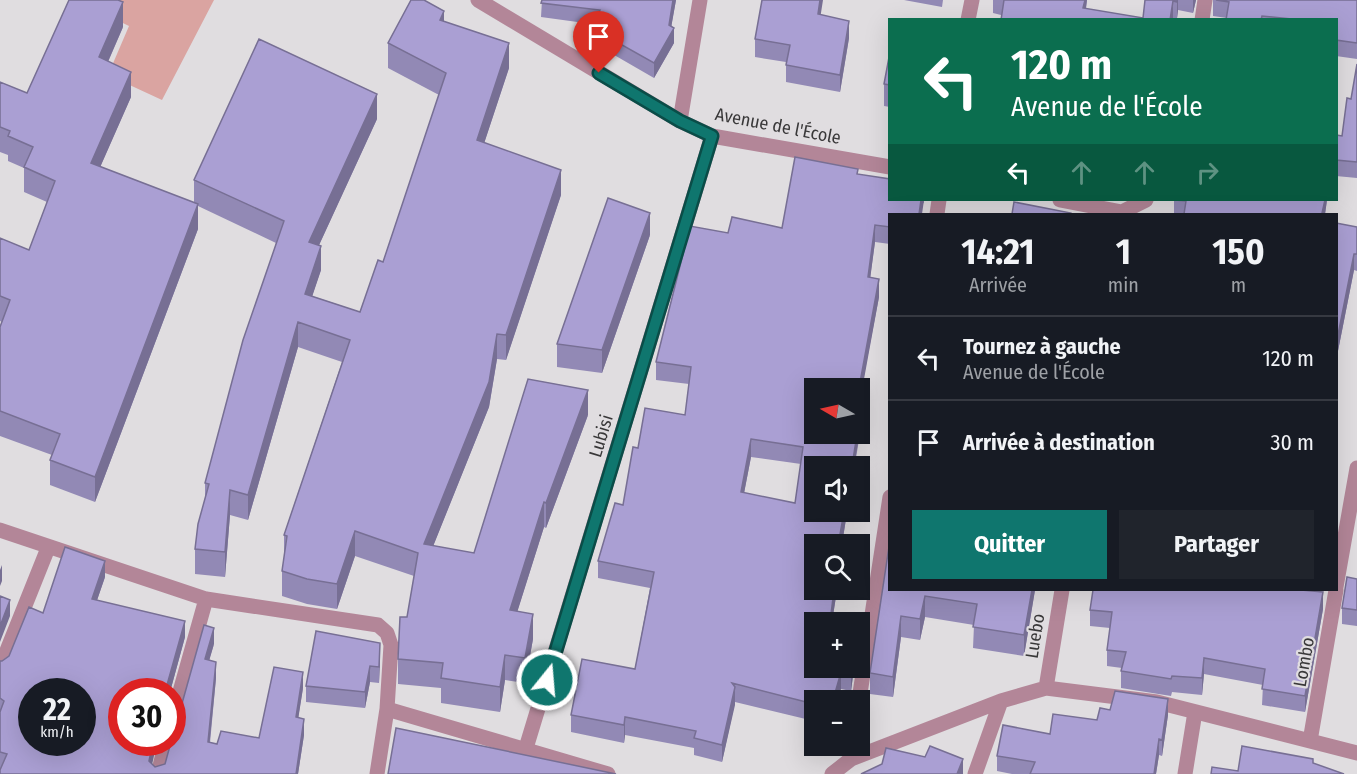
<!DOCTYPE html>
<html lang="fr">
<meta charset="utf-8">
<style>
body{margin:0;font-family:"Fira Sans Condensed",sans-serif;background:#20242c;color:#f1f3f6;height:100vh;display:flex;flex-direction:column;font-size:22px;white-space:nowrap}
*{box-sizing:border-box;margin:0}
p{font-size:20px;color:#9ea1a6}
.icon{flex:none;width:33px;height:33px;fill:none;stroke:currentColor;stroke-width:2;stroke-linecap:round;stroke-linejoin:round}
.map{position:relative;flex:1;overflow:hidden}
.details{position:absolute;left:888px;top:213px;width:450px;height:378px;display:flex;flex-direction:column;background:#171b24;border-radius:0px;box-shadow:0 6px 24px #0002}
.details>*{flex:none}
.hud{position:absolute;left:888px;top:18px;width:450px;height:183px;border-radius:0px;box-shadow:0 6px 24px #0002;background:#0b6e4f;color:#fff;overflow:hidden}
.needle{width:39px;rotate:279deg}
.buttons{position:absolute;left:804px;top:378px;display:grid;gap:12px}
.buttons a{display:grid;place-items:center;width:66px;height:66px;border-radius:0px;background:#171b24;box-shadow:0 6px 24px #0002;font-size:30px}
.speed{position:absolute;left:18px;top:678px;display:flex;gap:12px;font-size:30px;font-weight:700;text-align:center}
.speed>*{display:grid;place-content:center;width:78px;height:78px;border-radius:50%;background:#171b24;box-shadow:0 6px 24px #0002;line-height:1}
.speed small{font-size:15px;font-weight:400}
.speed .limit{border:9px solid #d22;background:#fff;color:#111}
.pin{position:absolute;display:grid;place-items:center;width:51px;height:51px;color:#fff;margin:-62px -26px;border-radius:50% 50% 50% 0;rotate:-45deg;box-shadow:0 0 6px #0007}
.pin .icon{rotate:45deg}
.me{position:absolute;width:66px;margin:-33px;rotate:17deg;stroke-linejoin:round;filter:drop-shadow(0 0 4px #0008)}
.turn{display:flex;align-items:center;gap:21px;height:126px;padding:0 24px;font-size:27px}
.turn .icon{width:78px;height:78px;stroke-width:2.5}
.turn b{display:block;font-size:42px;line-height:51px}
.lanes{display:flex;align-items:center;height:57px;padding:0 24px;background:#0003;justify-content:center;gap:30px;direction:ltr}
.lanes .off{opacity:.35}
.eta{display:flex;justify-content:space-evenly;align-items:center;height:102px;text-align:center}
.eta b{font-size:36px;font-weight:700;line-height:42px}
.action{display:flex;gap:12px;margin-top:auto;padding:12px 24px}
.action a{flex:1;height:69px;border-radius:0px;background:#0f766e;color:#fff;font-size:24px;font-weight:700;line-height:69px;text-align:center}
.action a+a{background:#20242c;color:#f1f3f6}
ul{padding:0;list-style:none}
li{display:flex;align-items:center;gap:18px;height:84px;padding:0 24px;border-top:2px solid #363941}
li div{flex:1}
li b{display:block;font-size:22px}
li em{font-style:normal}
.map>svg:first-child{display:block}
.green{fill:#daa4a1}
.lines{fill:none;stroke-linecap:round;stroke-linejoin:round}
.minor{stroke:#b38698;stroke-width:15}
.wall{fill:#9289b5;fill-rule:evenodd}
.shaded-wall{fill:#776f94}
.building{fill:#aa9fd3;stroke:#776f94;stroke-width:1.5;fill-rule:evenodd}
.route-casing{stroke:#0a4d48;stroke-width:15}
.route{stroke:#0f766e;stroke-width:10}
.labels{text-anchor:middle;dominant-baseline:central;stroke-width:4.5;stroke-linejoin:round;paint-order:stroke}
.street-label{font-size:18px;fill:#393839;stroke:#e0dde0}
</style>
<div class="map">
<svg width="1357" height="774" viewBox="0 0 1357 774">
<rect width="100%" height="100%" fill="#e0dde0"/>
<path class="green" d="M93 0H214L162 100 108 75 129 26 90 7Z"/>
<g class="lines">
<path class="minor" d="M478 0 680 121 712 136 890 167
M968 20 972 0
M1202 20 1205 0
M680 121 700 0
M1060 200 1122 212
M1122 212 1146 200
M937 214 939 200
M0 530 206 599 378 625 387 633 391 645 387 709 377 774
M1336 587 1357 468
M0 668 48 548
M1046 688 1062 590
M859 700 890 497
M387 709 608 774
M172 720 206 599
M1310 741 1336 590
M526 748 712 136
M158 774 166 742
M832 774 851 759 1001 701 1046 688 1157 702 1357 753
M975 774 1001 701
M1185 774 1195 712"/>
</g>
<path class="wall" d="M542 0H676L671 27 674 43 654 78 590 41V27L592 24 541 17Z
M904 0H943L942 7Z
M993 0H1087L1086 9 1143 18 1145 0H1196L1193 13 1178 10 1177 18H1173V20L1001 15 993 13Z
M1213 0H1357V59L1336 56V20H1226L1227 18 1213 16Z
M821 15 849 38 840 92 786 82V62L755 57V39Z
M444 21 509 68 484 143 561 195 506 360 497 359 489 407 433 546 474 553 588 415 546 528 544 527 517 612 533 639 525 683 505 680 500 712 441 703V688L398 684V659L407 617 414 576 355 556 337 609 307 604 282 596V571L284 558V535L342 362 298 347 248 520 230 515 225 577 195 574V549L205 498V483L276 243 198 206V229L95 502 50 485V460L52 455 0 436V327L2 322 0 321V238L29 250 47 202 24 192V168L8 161V155L0 152V82L27 93 123 27 108 62 131 97 100 167 194 203V180L377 119 319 245 321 270 312 296 360 312 383 262 439 95 388 68V43Z
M890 52V107L884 106V84Z
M1357 64V178L1336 176V135L1342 136 1351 99Z
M858 174 924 200V203L890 214V244L875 242 870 278 879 297 861 391 864 409 842 544 814 590H837L832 622 814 668H854L851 691 841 689 814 700V721L735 702 722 762 694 755V748L625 735 624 743 571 732V715L635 669 650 588 598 578V561L623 505 638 448 685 415 689 384 656 380V362L728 233 782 228ZM751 457 801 464 795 503 744 493Z
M1174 200H1327L1325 214H1174Z
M1336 223 1357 227V271L1354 270 1336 361Z
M650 235 602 373 557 367V344Z
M105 577 97 600 185 637 170 692H122L152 764 155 767 165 764 173 737 172 713H175L181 707 214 644 209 660 216 678 210 743 217 744 259 738 303 688 298 718 304 735 298 774 0 768V661H2L9 656 43 613Z
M1357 579V626L1342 624V608Z
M890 590H1035L1024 656 973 648 974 625 925 617 920 640 901 637 893 697 870 694V673Z
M1323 609 1305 712 1262 705 1263 685 1204 674 1202 695 1172 692 1171 696 1121 688V671L1122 668 1107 666V650L1110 628 1090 626V610Z
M380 658 379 683 370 682 365 708 306 702V686Z
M1110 710 1168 715 1162 756 1159 755 1156 774H1012L997 771V756L1050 734 1097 720Z"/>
<path class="shaded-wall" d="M673 0H676L670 34 674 28V43L654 78V63L669 25Z
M820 0H823L818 32V14Z
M1085 0H1087L1084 20 1083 8Z
M1177 0H1178V10L1177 18Z
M1193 0H1196L1193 13Z
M1173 1V20H1170Z
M123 2V27L99 82V57Z
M444 11V36L440 20Z
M849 21V38L840 92V75Z
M509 43V68L477 165V140Z
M131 72V97L91 188V163Z
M377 94V119L309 267V242Z
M561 170V195L506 360V335Z
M921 200H924L922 214H919Z
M1325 200H1327L1325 214H1322Z
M198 204V229L95 502V477Z
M650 213V235L602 373V350Z
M875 225V242L868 295V277Z
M321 246V270L305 318V294Z
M1354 254V270L1336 361V345Z
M879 279V297L860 401V388H859Z
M298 322V347L248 520V495Z
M497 334V359L489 407 424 569V544Z
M588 390V415L546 528V503Z
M864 391V409L854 466H852L857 434H860V419Z
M751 439V457L741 509V492Z
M230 490V515L225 577V552Z
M544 502V527L510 635V610Z
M844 512H847L842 544H839Z
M355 531V556L337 609V584Z
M105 561V577L92 615V599Z
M2 565V581L0 586V570Z
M834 590H837L832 622H830Z
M1032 590H1035L1024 656V635Z
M1323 592V609L1305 712V696Z
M925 596V617L920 640V619Z
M10 600V616L0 642V626Z
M533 614V639L525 683V658Z
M901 616V637L893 697V677Z
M185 621V637L170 692H165Z
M214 628V644L205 675V659Z
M380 643V658L379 683V667Z
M505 655V680L500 712V687Z
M1204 658V674L1202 695V678Z
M216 662V678L208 758V742Z
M370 666V682L365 708V692Z
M851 668H854L851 691Z
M303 672V688L296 733V717Z
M841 672V689L838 700H833Z
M735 687V705L722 762V745Z
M1168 699V715L1162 756V740Z
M625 717V735L624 743V725Z
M304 719V735L298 774H296Z
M1159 739V755L1156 774H1154Z
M153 742H157L150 774 149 761Z
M963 759V774H957Z"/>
<path class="building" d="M69 0H118L123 2 99 57 131 72 91 163 198 204 95 477 50 460 60 434 0 411V327L10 300 0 296V238L29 250 55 181 24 167 33 147 8 136 10 131 0 127V82L27 93Z
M411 0H424L444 11 440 20 509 43 477 140 561 170 506 335 497 334 489 382 424 544 474 553 528 379 588 390 546 503 544 502 510 610 533 614 525 658 505 655 500 687 441 678 443 663 398 659 400 617H407L418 553 355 531 337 584 307 579 282 571 287 536 284 535 350 340 298 322 248 495 230 490 225 552 195 549 198 524 209 484 205 483 243 340 284 221 194 180 259 39 377 94 309 242 321 246 305 294 360 312 378 260 383 262 446 73 388 43Z
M542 0H673L669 25 674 28 654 63 590 27 600 10 541 3Z
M762 0H820L818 14 849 21 840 75 786 65 790 45 755 39Z
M1004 0H1085L1083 8 1143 18 1145 0H1177V2L1173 1 1170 20H1001Z
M1216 0H1357V43L1336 40V20H1301L1262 16 1261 20H1226L1229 2Z
M890 52V85L884 84Z
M1357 64V162L1336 160V135L1342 136 1347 98 1351 99Z
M795 157 858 169 857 174 890 179V200H921L919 214H890V227L875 225 868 277 879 279 859 388H814V434H857L852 466H814V512H844L839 540H842L841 544H814V590H834L830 622H814V668H851V673L841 672 833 700H814V704L732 683 735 687 722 745 694 738 696 731 625 717 624 725 571 715 582 659 635 669 654 572 598 561 615 503 623 505 633 447 638 448 645 408 685 415 691 367 656 362 690 226 728 233 732 217 782 228ZM751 439 803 447 795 503 741 492Z
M608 198 650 213 602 350 557 344Z
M1175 200H1325L1322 213 1325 214H1184L1186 201Z
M1014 202 1071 213V214H1012Z
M1336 223 1357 227V254H1354L1336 345Z
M860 391H864L860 419Z
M890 540V590H1032L1024 635 973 627 977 604 925 596 920 619 901 616 893 677 870 673Z
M65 547 105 561 92 599 185 621 165 692H122V742H153L149 761 155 767 165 764 171 742H172V739L175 728 172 719V713H175L181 707 204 625 214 628 205 659 216 662 208 742 217 744 221 731 259 738 274 667 303 672 296 717 304 719 296 774H0V770L7 754 0 752V712L4 701 0 698V661H2L9 656 29 607 43 613ZM32 692H82V742H32Z
M1347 577 1357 579V610L1342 608Z
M1093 590H1301L1323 592 1305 696 1262 689 1265 669 1204 658 1202 678 1172 676 1171 679 1121 671 1126 652 1107 650 1112 612 1090 610Z
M0 596 10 600 0 626Z
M316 631 380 643 379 667 370 666 365 692 306 686Z
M1115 691 1168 699 1162 740 1159 739 1154 774H1030L1035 762 997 756 1003 725 1050 734 1053 714 1097 720 1100 708 1110 710Z
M396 728 616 774H388Z
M930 746 963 759 957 774H861L882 764 886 748 925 757Z
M1242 746 1313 759V763L1344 774H1211L1212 767 1238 771Z"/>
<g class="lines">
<g class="route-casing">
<path id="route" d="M547 680 712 136 680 121 599 73"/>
</g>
<use href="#route" class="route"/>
</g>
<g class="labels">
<g class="street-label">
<text transform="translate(778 126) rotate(11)">Avenue de l'École</text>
<text transform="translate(601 436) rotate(-73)">Lubisi</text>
<text transform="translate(1035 636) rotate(-81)">Luebo</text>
<text transform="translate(1304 662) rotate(-80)">Lombo</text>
</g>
</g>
</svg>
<div class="buttons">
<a><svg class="needle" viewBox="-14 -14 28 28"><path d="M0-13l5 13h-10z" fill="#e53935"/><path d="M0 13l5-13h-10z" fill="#9ea1a6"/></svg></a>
<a><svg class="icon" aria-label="sound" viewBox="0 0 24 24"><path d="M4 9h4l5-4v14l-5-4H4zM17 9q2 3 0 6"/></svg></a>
<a><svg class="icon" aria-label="search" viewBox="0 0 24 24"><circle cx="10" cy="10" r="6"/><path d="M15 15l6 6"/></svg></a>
<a>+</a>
<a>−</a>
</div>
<div class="speed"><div>22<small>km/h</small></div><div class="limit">30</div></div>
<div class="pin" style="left:599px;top:73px;background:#d93025"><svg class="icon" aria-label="arrive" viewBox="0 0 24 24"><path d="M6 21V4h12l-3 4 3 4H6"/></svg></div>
<svg class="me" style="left:547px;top:680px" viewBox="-20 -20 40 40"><circle r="17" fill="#0f766e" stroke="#fff" stroke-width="3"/><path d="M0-11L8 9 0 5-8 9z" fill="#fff"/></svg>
<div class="hud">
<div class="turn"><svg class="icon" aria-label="left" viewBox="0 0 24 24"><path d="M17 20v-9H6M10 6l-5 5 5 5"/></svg><div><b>120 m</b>Avenue de l'École</div></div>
<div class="lanes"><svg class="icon" aria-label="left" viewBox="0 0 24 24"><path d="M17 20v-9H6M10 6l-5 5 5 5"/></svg><svg class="icon off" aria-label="ahead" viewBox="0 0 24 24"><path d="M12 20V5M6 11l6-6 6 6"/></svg><svg class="icon off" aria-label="ahead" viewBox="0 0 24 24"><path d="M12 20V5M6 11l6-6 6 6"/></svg><svg class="icon off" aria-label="right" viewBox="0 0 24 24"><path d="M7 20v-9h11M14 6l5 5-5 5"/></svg></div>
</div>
<section class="details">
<div class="eta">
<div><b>14:21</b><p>Arrivée</p></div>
<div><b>1</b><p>min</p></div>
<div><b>150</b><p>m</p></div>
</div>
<ul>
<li><svg class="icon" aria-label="left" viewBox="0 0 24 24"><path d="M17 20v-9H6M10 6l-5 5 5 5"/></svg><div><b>Tournez à gauche</b><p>Avenue de l'École</p></div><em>120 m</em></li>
<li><svg class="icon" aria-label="arrive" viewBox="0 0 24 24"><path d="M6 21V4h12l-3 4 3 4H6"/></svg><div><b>Arrivée à destination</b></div><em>30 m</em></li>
</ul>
<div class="action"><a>Quitter</a><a>Partager</a></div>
</section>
</div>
